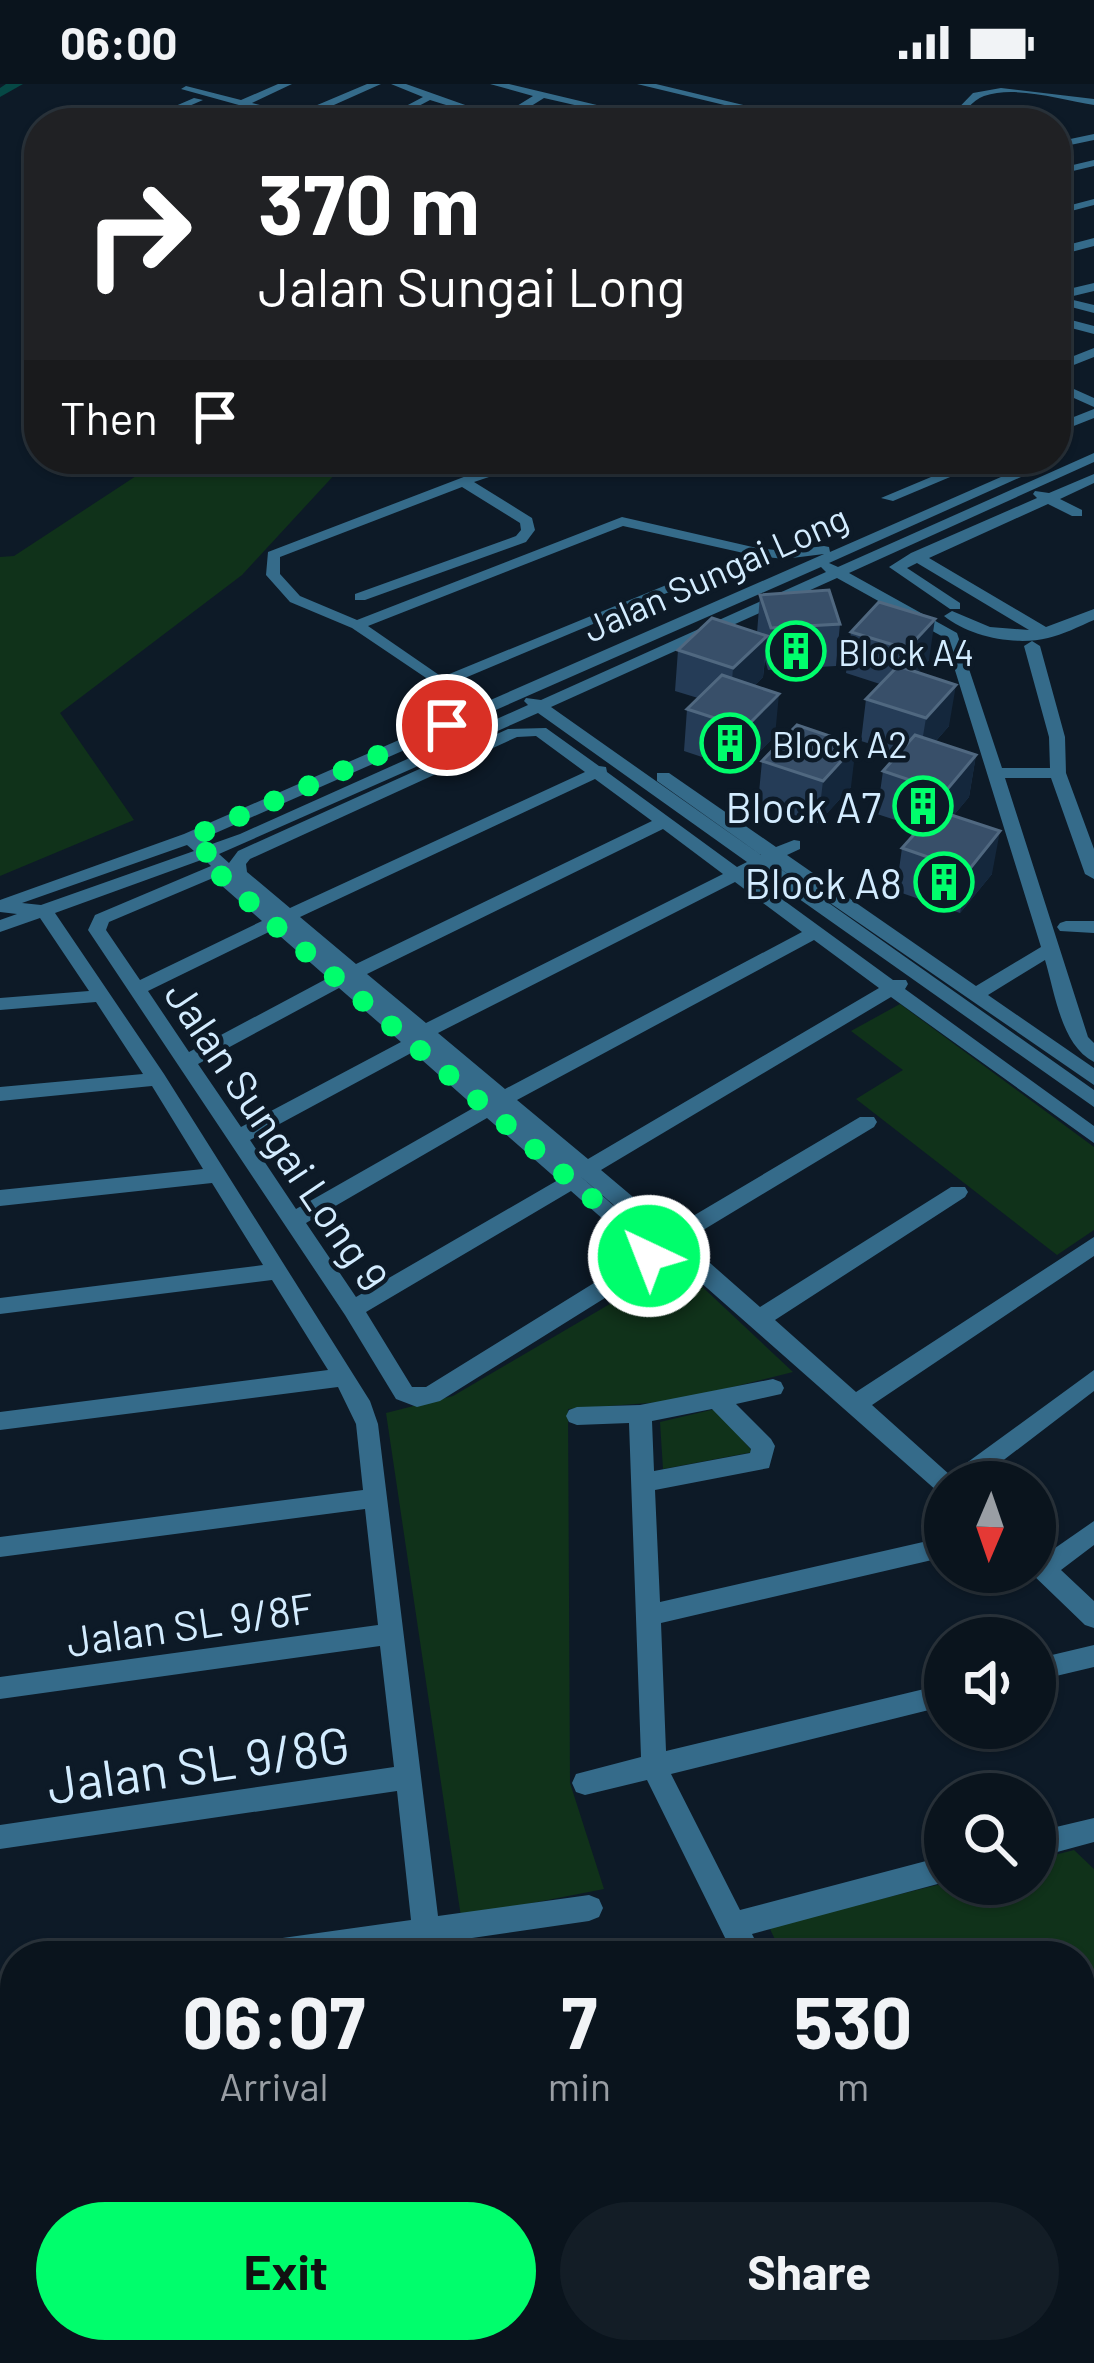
<!DOCTYPE html>
<style>
body{margin:0;font-family:Barlow,sans-serif;background:#131d26;color:#f1f3f6;height:100vh;display:flex;flex-direction:column;font-size:45px;white-space:nowrap}
*{box-sizing:border-box;margin:0}
p{font-size:39px;color:#999ea4}
.icon{flex:none;width:66px;height:66px;fill:none;stroke:currentColor;stroke-width:2;stroke-linecap:round;stroke-linejoin:round}
.map{position:relative;flex:1;overflow:hidden}
.sheet{position:absolute;left:0px;top:1857px;width:1095px;height:423px;display:flex;flex-direction:column;background:#0a141d;border-radius:48px 48px 0 0;box-shadow:0 3px 9px #0004,0 0 0 3px #2a333b}
.sheet>*{flex:none}
.hud{position:absolute;left:24px;top:24px;width:1047px;height:366px;border-radius:48px;box-shadow:0 3px 9px #0004,0 0 0 3px #2a333b;background:#202124;color:#fff;overflow:hidden}
.needle{width:78px;rotate:182deg}
.controls{position:absolute;left:924px;top:1377px;display:grid;gap:24px}
.controls a{display:grid;place-items:center;width:132px;height:132px;border-radius:50%;background:#0a141d;box-shadow:0 3px 9px #0004,0 0 0 3px #2a333b;font-size:60px}
.pin{position:absolute;display:grid;place-items:center;width:102px;height:102px;color:#fff;margin:-51px;border:6px solid #fff;border-radius:50%;box-shadow:0 3px 12px #0007}
.me{position:absolute;width:132px;margin:-66px;rotate:317deg;stroke-linejoin:round;filter:drop-shadow(0 0 9px #0008)}
.turn{display:flex;align-items:center;gap:42px;height:252px;padding:0 36px;font-size:54px}
.turn .icon{width:156px;height:156px;stroke-width:2.5}
.turn b{display:block;font-size:84px;line-height:102px}
.then{display:flex;align-items:center;height:114px;padding:0 36px;background:#0003;gap:24px;font-size:45px}
.eta{display:flex;justify-content:space-evenly;align-items:center;height:204px;text-align:center}
.eta b{font-size:72px;font-weight:700;line-height:84px}
.primary-button{display:flex;gap:24px;margin-top:auto;padding:24px 36px}
.primary-button a{flex:1;height:138px;border-radius:72px;background:#00fe6c;color:#111;font-size:48px;font-weight:700;line-height:138px;text-align:center}
.primary-button a+a{background:#131d26;color:#f1f3f6}
.status{display:flex;justify-content:space-between;align-items:center;height:84px;padding:0 60px;background:#0a141d;direction:ltr}
.status svg{height:33px;fill:currentColor}
.map>svg:first-child{display:block}
.green{fill:#10321a}
.lines{fill:none;stroke-linecap:round;stroke-linejoin:round}
.river{fill:#064845;fill-rule:evenodd}
.minor{fill:#356b8a;fill-rule:evenodd}
.wall{fill:#253c57}
.shaded-wall{fill:#14273c}
.building{fill:#384f69;stroke:#506880;stroke-width:3}
.route{stroke:#00fe6c;stroke-width:21;stroke-dasharray:0 37.8}
.labels{text-anchor:middle;dominant-baseline:central;stroke-width:9;stroke-linejoin:round;paint-order:stroke}
.far-street-label{font-size:36px;fill:#d3ecff;stroke:#0d1a27}
.far-poi-label{font-size:36px;fill:#d3ecff;stroke:#0d1a27;text-anchor:start}
.poi-label{font-size:42px;fill:#d3ecff;stroke:#0d1a27;text-anchor:end}
.street-label{font-size:42px;fill:#d3ecff;stroke:#0d1a27}
.near-street-label{font-size:51px;fill:#d3ecff;stroke:#0d1a27}
</style>
<div class="status"><b>06:00</b><svg viewBox="0 0 49 12"><path d="M0 12V9h3v3zM5 12V6h3v6zM10 12V3h3v9zM15 12V0h3v12zM26 1h20v11H26zM47 4h2v5h-2z"/></svg></div>
<div class="map">
<svg width="1094" height="2279" viewBox="0 0 1094 2279">
<rect width="100%" height="100%" fill="#0d1a27"/>
<path class="green" d="M162 375H349L242 491 60 629 134 736 0 792V473L14 472Z
M900 920 1094 1063V1146L1057 1171 856 1015 903 986 851 947Z
M678 1180 793 1288 676 1317 568 1325 570 1699 604 1805 461 1833 386 1329 453 1312Z
M715 1325 753 1368 663 1385 660 1338Z
M1074 1766 1094 1785V2009L1080 2011V1872H783L769 1843 945 1799 1035 1800V1776Z"/>
<g class="lines">
<path class="river" d="M6 0H23L0 13V4Z"/>
<path class="minor" d="M278 0H292L252 19 296 30 367 0H381L307 33 322 39 296 37 181 5 186 2 241 16Z
M391 0H406L499 33 533 12 490 0H509L672 39H653L544 14 504 39 430 16 387 39H374L423 13Z
M637 0H656L818 39H799Z
M1001 4 1094 15V21C1062 16 1016 1 984 12 972 16 963 30 955 39H944L973 9Z
M194 14 203 16 150 39H136Z
M534 28 568 37 569 39 530 33Z
M1094 50V56L1056 64V58Z
M1094 76V82L1056 91V85Z
M1094 115V121L1056 131V125Z
M1094 154V162L1056 172V164Z
M1094 199V207L1065 214 1094 221V229L1056 219V208Z
M1056 232 1094 242V250L1056 240Z
M1094 264V273L1056 288V279Z
M1056 297 1094 314V323L1056 306Z
M1094 325V334L1056 349V340Z
M1094 369V378L849 489 957 549 1002 684H1050L1049 653 1024 562 1032 557 1040 562 1065 653 1066 689 1094 765V795L1085 790 1051 694H1005L1088 953 1094 959V978C1061 961 1055 909 1045 876L988 911 1094 984V1001L772 779 1094 1006V1023L758 786 749 791 893 896H906L908 900 905 905 1094 1042V1059L891 913 601 1086 671 1145 860 1033H874L877 1038 874 1043 685 1157 760 1223 951 1103H965L968 1108 965 1113 775 1236 856 1308 1094 1153V1172L872 1321 950 1391 1094 1286V1307L975 1398H945V1410L937 1407 580 1092 652 1154 660 1166 653 1184 440 1317 417 1323 396 1315 345 1231 88 846 95 831 211 782 204 775 55 829 164 990 370 1317 378 1340 438 1832 589 1811 599 1815 603 1824 599 1833 589 1837 348 1872H240L244 1862 254 1858 411 1836 397 1707 0 1765V1741L394 1683 380 1562 0 1615V1593L378 1541 365 1425 0 1473V1453L363 1406 356 1340 338 1303 0 1346V1328L328 1286 272 1196 0 1230V1214L263 1181 212 1099 0 1122V1106L203 1085 152 1002 0 1017V1003L143 990 96 918 0 926V914L89 907 40 834 0 848V836L17 830 0 828V816L184 750 824 470 784 475 757 472 623 442 368 542 442 593 681 495 693 498 441 604 352 544 290 518 266 491 268 468 495 381 519 375H543L474 398 532 434 535 446 526 458 365 516H355V510L516 452 521 446 520 439 462 403 280 473V490L300 512 357 536 622 433 757 464 784 467 824 462 829 463 830 468 1042 375H1056V371L1061 375 829 479 838 483ZM821 483 826 488 541 616 526 614 524 617 528 621 240 750 209 761 202 755ZM837 494 945 554 1041 863 976 902 787 771 800 765V757L794 756 776 763 669 689H657V697L761 771 551 623ZM538 629 747 778 737 783 607 688 606 683 599 682 546 644 508 645 238 767 229 779 219 770ZM536 652 585 688 290 824 247 788 246 780 250 775 517 653ZM595 695 652 737 356 880 300 833ZM663 745 723 790 426 939 367 890ZM187 761 194 767 41 821 22 819ZM213 794 262 837 140 896 106 846 109 838ZM735 798 802 848 505 1005 438 949ZM273 846 328 894 189 968 148 907ZM814 856 879 904 588 1075 517 1016ZM339 904 401 958 241 1043 198 980ZM413 968 475 1023 296 1125 250 1056ZM487 1034 558 1096 356 1213 306 1139ZM571 1107 638 1166 636 1173 426 1303H412L366 1228Z
M809 375H829L811 384H801V378Z
M974 375H993L893 417 881 414Z
M1094 390V399L1060 415 1082 426V432H1072L1048 420 929 474 1046 543 1094 525V536C1080 542 1062 551 1048 554 1016 562 970 553 944 532L952 527 990 543 1029 546 917 479 907 484 960 519V525H950L889 483 911 469 1037 414 1033 410 1035 407 1049 409Z
M1066 837H1094V849L1060 847 1057 843 1060 839Z
M773 1295 781 1298 784 1304 781 1310 736 1320 771 1355 775 1362 769 1384 655 1406 660 1518 945 1453V1473L661 1539 666 1667 945 1600V1622L671 1690 740 1826 945 1772V1798L752 1850 763 1872H734L647 1696 585 1711 576 1708 572 1699 576 1690 641 1673 629 1339 577 1341 569 1338 566 1332 569 1326 577 1323 640 1321ZM712 1325 751 1365 750 1369 654 1387 652 1337Z
M1094 1437V1461L1061 1486 1094 1517V1544L1085 1541 1030 1488H1035V1467L1045 1471Z
M1094 1561V1583L1035 1597V1575Z
M1094 1734V1758L1035 1774V1748Z
M15 1895V1923L0 1925V1897Z
M1094 2015V2045L1080 2048V2018Z
M15 2132V2162L0 2164V2134Z
M1094 2236V2268L1080 2270 1069 2265H1080V2238Z
M179 2265H211L212 2279H180Z
M750 2265H782L783 2279H751Z
M939 2265H1038L1033 2276 1026 2279H928L933 2268Z"/>
</g>
<path class="wall" d="M760 511 840 540 836 582 768 586 765 576 763 593 754 602 775 652 741 686 684 667 687 625 698 614 675 607 678 566 757 549Z
M879 518 929 576 918 588 949 642 935 658 976 671 969 713 953 732 992 790 960 829 896 807 902 764 920 744 877 730 883 687 899 669 861 657 866 615 880 600 846 589 851 548Z
M762 677 851 703 818 739 758 719Z"/>
<path class="shaded-wall" d="M935 535 929 576 901 607 907 565Z
M767 552 763 593 730 625 733 584Z
M956 601 949 642 919 676 926 634Z
M779 610 775 652 741 686 745 644Z
M856 661 851 703 818 739 823 697Z
M976 671 969 713 938 750 945 708Z
M1000 747 992 790 960 829 968 787Z"/>
<path class="building" d="M829 506 840 540 771 544 760 511Z
M879 518 935 535 907 565 851 548Z
M712 534 767 552 733 584 678 566Z
M898 582 956 601 926 634 866 615Z
M722 591 779 610 745 644 687 625Z
M797 641 856 661 823 697 762 677Z
M915 651 976 671 945 708 883 687Z
M936 726 1000 747 968 787 902 764Z"/>
<g class="lines">
<path class="route" d="M447 641 190 754 223 783 216 787 272 839 645 1160 649 1172"/>
</g>
<defs>
<g id="building-ring" transform="scale(3)"><circle r="9.5" fill="#0d1a27" stroke="#00fe6c" stroke-width="1.5"/><path d="M-4-6H4V6H1V3H-1V6H-4ZM-2.5-4.3h1.7v1.8h-1.7ZM.8-4.3h1.7v1.8H.8ZM-2.5-1h1.7V.8h-1.7ZM.8-1h1.7V.8H.8Z" fill="#00fe6c"/></g>
</defs>
<g fill-rule="evenodd">
<use href="#building-ring" x="796" y="567"/>
<use href="#building-ring" x="730" y="659"/>
<use href="#building-ring" x="923" y="722"/>
<use href="#building-ring" x="944" y="798"/>
</g>
<g class="labels">
<g class="far-street-label">
<text transform="translate(715 488) rotate(-24)">Jalan Sungai Long</text>
</g>
<g class="far-poi-label">
<text x="838" y="567">Block A4</text>
<text x="772" y="659">Block A2</text>
</g>
<g class="poi-label">
<text x="881" y="722">Block A7</text>
<text x="902" y="798">Block A8</text>
</g>
<g class="street-label">
<text transform="translate(278 1051) rotate(56)">Jalan Sungai Long 9</text>
<text transform="translate(190 1539) rotate(-8)">Jalan SL 9/8F</text>
</g>
<g class="near-street-label">
<text transform="translate(198 1679) rotate(-8)">Jalan SL 9/8G</text>
</g>
</g>
</svg>
<div class="controls">
<a><svg class="needle" viewBox="-14 -14 28 28"><path d="M0-13l5 13h-10z" fill="#e53935"/><path d="M0 13l5-13h-10z" fill="#999ea4"/></svg></a>
<a><svg class="icon" aria-label="sound" viewBox="0 0 24 24"><path d="M4 9h4l5-4v14l-5-4H4zM17 9q2 3 0 6"/></svg></a>
<a><svg class="icon" aria-label="search" viewBox="0 0 24 24"><circle cx="10" cy="10" r="6"/><path d="M15 15l6 6"/></svg></a>
</div>
<div class="pin" style="left:447px;top:641px;background:#d93025"><svg class="icon" aria-label="arrive" viewBox="0 0 24 24"><path d="M6 21V4h12l-3 4 3 4H6"/></svg></div>
<svg class="me" style="left:649px;top:1172px" viewBox="-20 -20 40 40"><circle r="17" fill="#00fe6c" stroke="#fff" stroke-width="3"/><path d="M0-11L8 9 0 5-8 9z" fill="#fff"/></svg>
<div class="hud">
<div class="turn"><svg class="icon" aria-label="right" viewBox="0 0 24 24"><path d="M7 20v-9h11M14 6l5 5-5 5"/></svg><div><b>370 m</b>Jalan Sungai Long</div></div>
<div class="then">Then<svg class="icon" aria-label="arrive" viewBox="0 0 24 24"><path d="M6 21V4h12l-3 4 3 4H6"/></svg></div>
</div>
<section class="sheet">
<div class="eta">
<div><b>06:07</b><p>Arrival</p></div>
<div><b>7</b><p>min</p></div>
<div><b>530</b><p>m</p></div>
</div>
<div class="primary-button"><a>Exit</a><a>Share</a></div>
</section>
</div>
